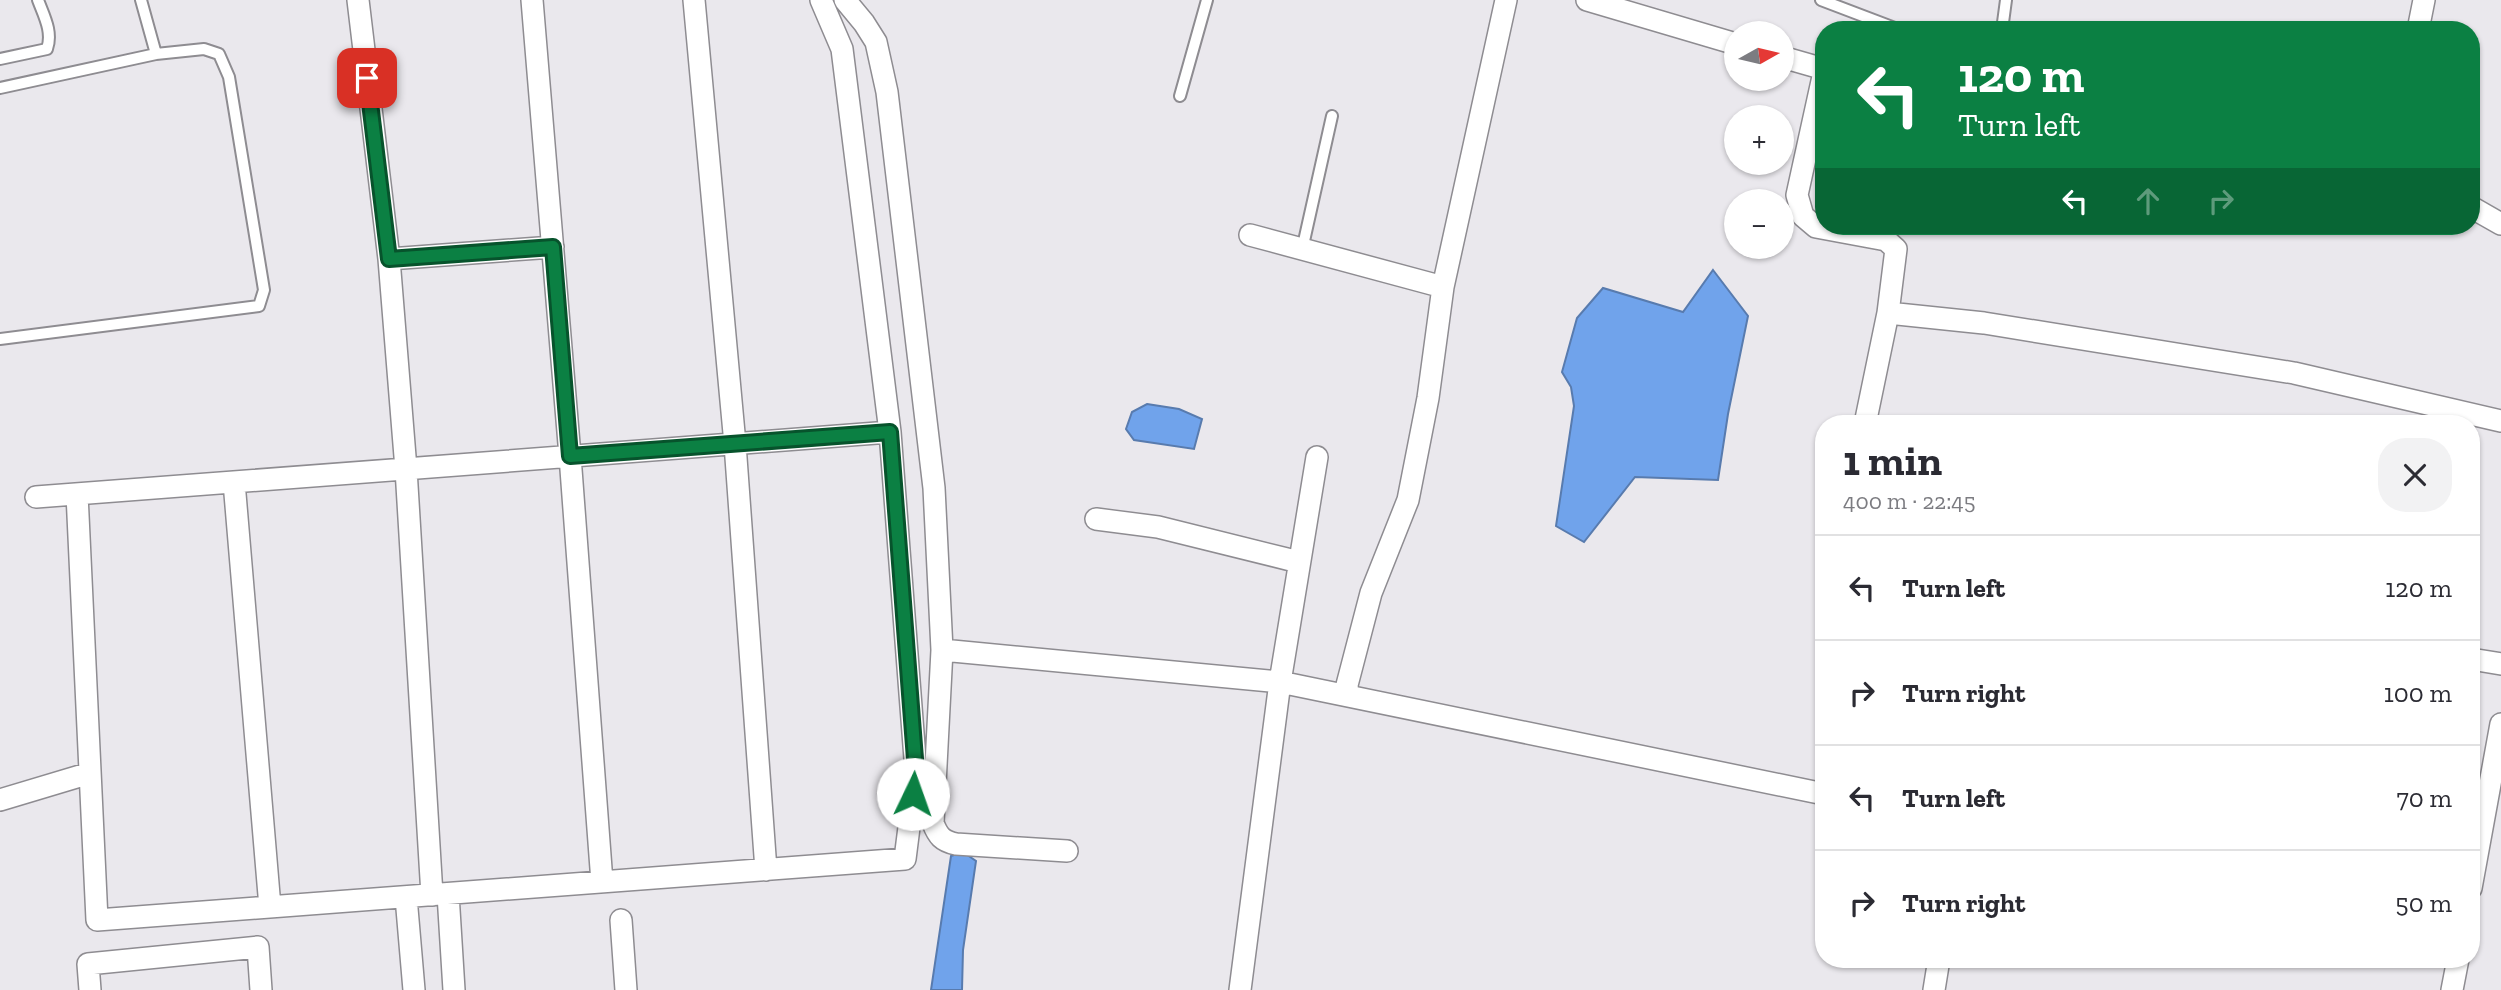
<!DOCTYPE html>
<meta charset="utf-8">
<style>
body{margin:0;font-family:"Zilla Slab",serif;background:#f2f2f3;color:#2b2b33;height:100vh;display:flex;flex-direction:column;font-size:26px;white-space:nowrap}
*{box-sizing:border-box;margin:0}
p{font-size:23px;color:#7c7c81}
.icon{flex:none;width:38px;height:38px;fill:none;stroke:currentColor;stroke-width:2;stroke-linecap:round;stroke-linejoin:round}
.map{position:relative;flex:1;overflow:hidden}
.panel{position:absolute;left:1815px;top:415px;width:665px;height:553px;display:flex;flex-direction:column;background:#fff;border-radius:28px;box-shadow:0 2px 5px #0004}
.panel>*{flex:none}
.banner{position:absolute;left:1815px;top:21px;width:665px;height:214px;border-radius:28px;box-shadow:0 2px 5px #0004;background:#0b8043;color:#fff;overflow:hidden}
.needle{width:46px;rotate:82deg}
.controls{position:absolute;left:1724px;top:21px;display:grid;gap:14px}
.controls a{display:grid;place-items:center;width:70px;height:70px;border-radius:50%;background:#fff;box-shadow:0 2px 5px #0004;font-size:35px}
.pin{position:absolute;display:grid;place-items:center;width:60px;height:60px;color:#fff;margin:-30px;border-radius:14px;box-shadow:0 4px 10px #0006}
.me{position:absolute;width:77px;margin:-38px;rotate:3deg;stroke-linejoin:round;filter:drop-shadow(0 0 5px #0008)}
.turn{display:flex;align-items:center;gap:24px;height:147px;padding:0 28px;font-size:32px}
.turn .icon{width:91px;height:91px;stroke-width:2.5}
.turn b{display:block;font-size:49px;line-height:60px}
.lanes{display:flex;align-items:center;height:66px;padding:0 28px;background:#0003;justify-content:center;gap:35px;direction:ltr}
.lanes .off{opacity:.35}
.round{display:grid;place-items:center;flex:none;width:74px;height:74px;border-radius:28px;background:#f2f2f3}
.overview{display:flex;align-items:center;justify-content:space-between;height:119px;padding:0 28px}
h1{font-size:42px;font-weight:700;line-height:52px}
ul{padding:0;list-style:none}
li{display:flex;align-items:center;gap:21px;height:105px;padding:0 28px;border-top:2px solid #e1e1e2}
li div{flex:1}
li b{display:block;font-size:26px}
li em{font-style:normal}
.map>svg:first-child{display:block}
.water{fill:#70a3eb;stroke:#587bae;stroke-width:2}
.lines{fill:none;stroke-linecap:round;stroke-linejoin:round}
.lane-casing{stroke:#8e8c91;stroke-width:14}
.street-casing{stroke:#8e8c91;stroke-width:24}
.lane{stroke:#fff;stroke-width:10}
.street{stroke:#fff;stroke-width:21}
.route-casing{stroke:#07532c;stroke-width:18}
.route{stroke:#0b8043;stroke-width:12}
</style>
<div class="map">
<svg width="2501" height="990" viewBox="0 0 2501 990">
<rect width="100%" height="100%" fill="#eae8ed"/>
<path class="water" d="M1713 270 1748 316 1728 414 1718 480 1635 477 1584 542 1556 526 1574 406 1571 387 1562 372 1577 318 1603 288 1683 312Z
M1147 404 1179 409 1202 419 1194 449 1134 440 1126 429 1132 412Z
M963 852 976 861 963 950 962 990H931L951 856Z"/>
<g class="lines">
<g class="lane-casing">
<path id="lane" d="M141 0 156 54
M1821 0 1900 30
M2002 30 2006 0
M0 59 47 49C53 32 44 16 38 0
M0 88 156 54 204 49 219 54 229 77 264 290 259 306 0 339
M1180 96 1207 0
M1302 250 1332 116"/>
</g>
<g class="street-casing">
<path id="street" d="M358 0 389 259 406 469 432 895
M532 0 570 456 602 882
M694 0 735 444 766 870
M845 0 864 23 876 42 887 92 934 488 942 650 933 823C938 836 942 841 956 844L1067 851
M1587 0 1736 44
M2418 30 2424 0
M1782 57 1824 69
M1824 72 1797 195 1803 216 1816 227 1886 240 1896 249 1888 313 1865 424
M2471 207 2501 224
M1250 235 1443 287
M389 259 553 247
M1888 313 1984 323 2294 373 2501 421
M234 482 270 907
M77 494 97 920 905 859 916 772 890 432 842 49 821 0
M36 497 890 432
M1096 519 1158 527 1299 562
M942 650 1280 682 1317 457
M2471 659 2501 664
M1348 695 1347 685 1371 593 1408 500 1428 398 1443 287 1506 0
M0 800 90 773
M2471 888 2501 724
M448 894 454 990
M406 897 414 990
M621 920 626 990
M90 990 88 964 258 947 261 990
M1240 990 1280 682 1824 794
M1934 990 1939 959
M2452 990 2458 959"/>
</g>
<use href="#lane" class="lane"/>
<use href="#street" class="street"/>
</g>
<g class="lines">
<g class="route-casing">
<path id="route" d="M367 78 389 259 553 247 570 456 890 432 916 772 913 794"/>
</g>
<use href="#route" class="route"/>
</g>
</svg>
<div class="controls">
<a><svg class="needle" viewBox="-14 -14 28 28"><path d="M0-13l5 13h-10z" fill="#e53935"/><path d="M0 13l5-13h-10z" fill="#7c7c81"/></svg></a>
<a>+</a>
<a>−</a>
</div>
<div class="pin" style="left:367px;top:78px;background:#d93025"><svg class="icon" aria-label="arrive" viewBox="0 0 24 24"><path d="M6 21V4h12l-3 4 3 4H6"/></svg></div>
<svg class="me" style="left:913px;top:794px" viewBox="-20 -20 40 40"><circle r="19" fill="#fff"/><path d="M0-13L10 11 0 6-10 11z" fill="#0b8043"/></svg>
<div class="banner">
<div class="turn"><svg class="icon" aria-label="left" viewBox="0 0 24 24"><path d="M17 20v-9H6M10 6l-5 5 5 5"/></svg><div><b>120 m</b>Turn left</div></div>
<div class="lanes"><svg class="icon" aria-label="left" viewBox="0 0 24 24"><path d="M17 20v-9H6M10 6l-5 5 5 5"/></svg><svg class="icon off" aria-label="ahead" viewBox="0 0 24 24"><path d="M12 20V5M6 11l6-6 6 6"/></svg><svg class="icon off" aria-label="right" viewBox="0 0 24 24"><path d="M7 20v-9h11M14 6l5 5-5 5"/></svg></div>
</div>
<section class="panel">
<div class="overview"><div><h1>1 min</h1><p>400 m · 22:45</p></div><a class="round"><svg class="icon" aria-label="close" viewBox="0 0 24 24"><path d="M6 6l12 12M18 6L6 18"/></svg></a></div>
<ul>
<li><svg class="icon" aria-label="left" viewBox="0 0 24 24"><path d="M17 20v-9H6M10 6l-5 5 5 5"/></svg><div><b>Turn left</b></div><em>120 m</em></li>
<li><svg class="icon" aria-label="right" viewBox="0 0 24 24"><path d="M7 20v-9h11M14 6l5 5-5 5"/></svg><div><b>Turn right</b></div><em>100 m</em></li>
<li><svg class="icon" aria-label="left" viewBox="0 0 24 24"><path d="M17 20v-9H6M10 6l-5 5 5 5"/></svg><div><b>Turn left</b></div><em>70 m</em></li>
<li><svg class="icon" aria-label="right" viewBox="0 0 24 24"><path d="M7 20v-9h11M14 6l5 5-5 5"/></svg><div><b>Turn right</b></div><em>50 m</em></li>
</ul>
</section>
</div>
